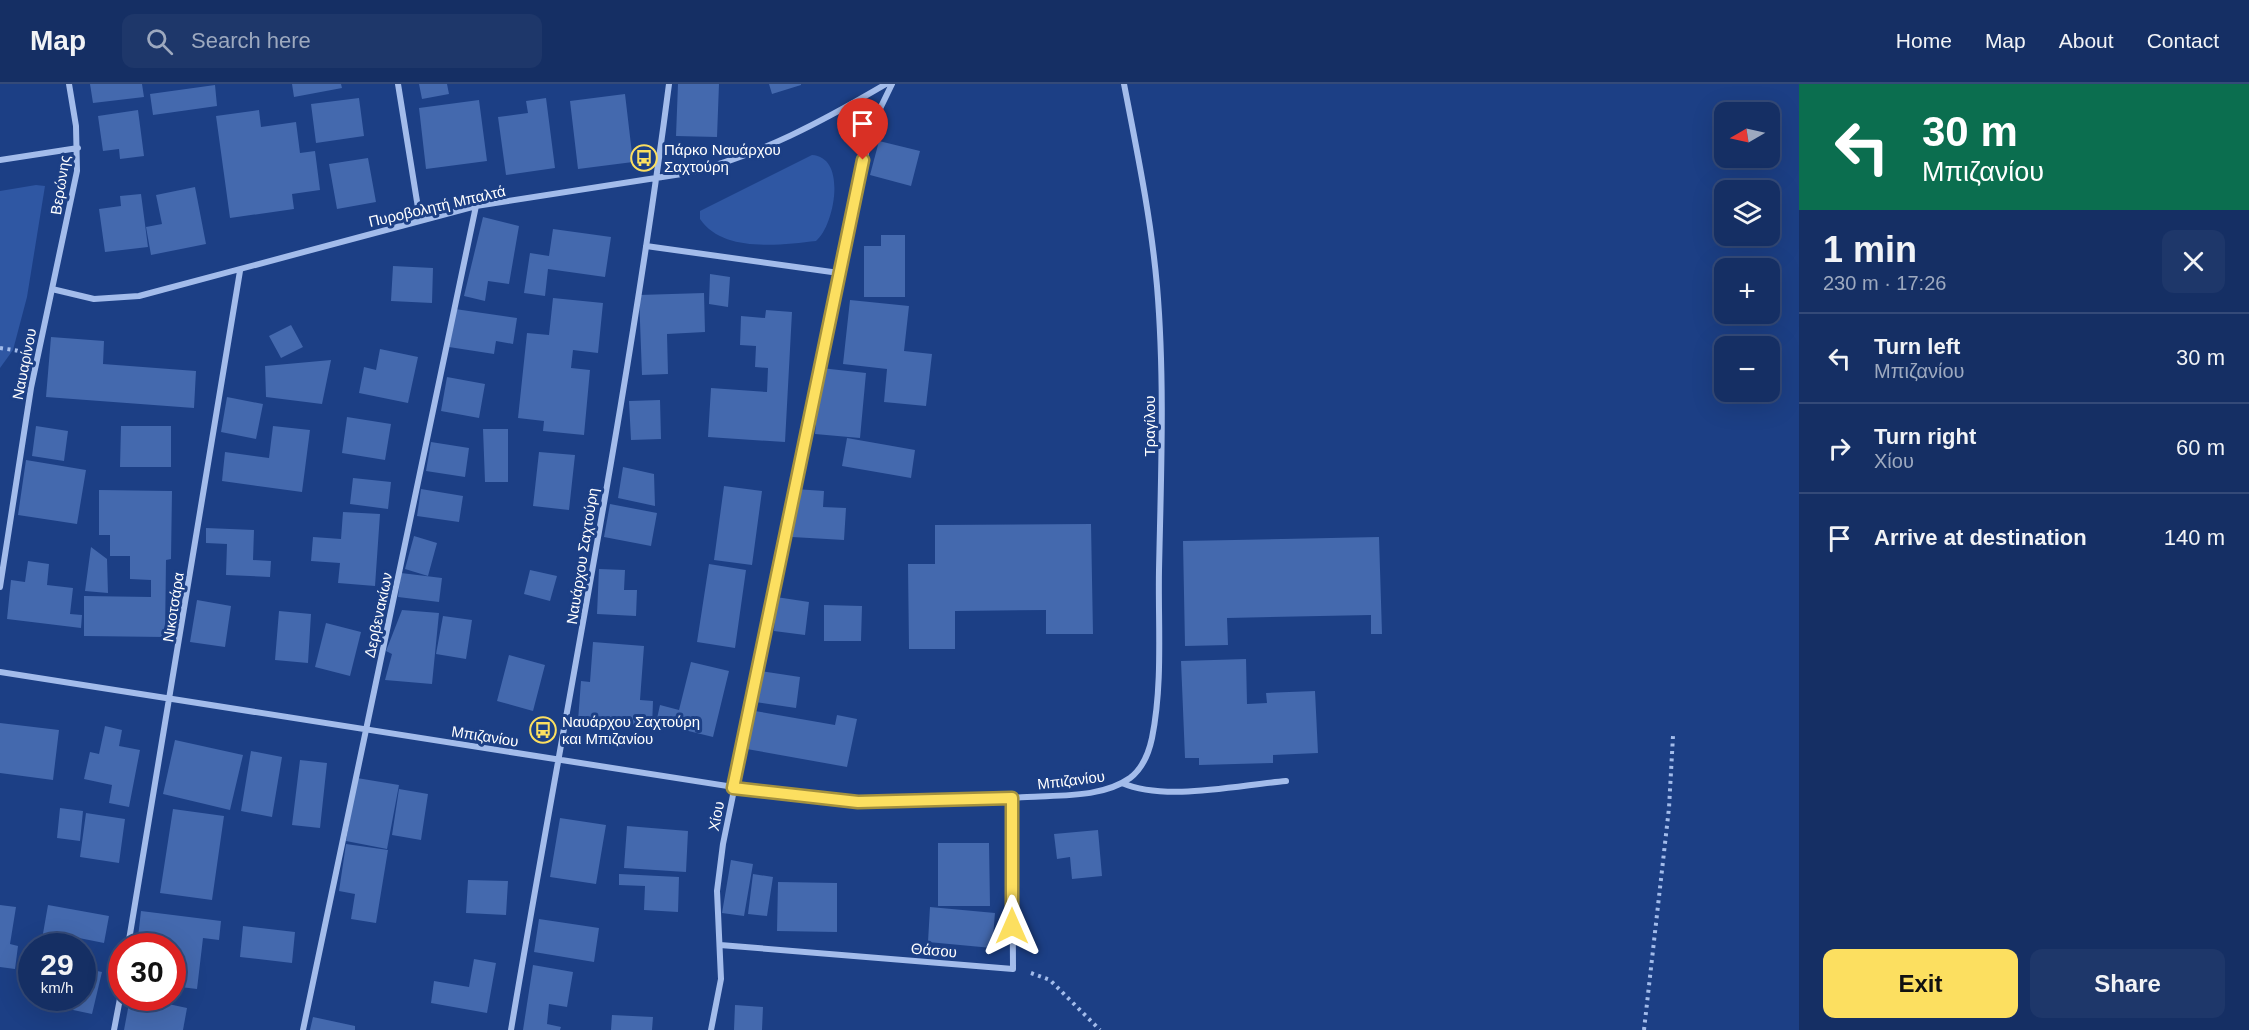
<!DOCTYPE html>
<meta charset="utf-8">
<style>
body{margin:0;font-family:Helvetica,sans-serif;background:#1e376a;color:#f1f3f6;height:100vh;display:flex;flex-direction:column;font-size:22px;white-space:nowrap}
*{box-sizing:border-box;margin:0}
p{font-size:20px;color:#9da9bf}
.icon{flex:none;width:33px;height:33px;fill:none;stroke:currentColor;stroke-width:2;stroke-linecap:round;stroke-linejoin:round}
.map{position:relative;flex:1;overflow:hidden}
.panel{display:flex;flex-direction:column;background:#152f64;width:450px}
.panel>*{flex:none}
.banner{background:#0b6e4f;color:#fff;overflow:hidden}
.needle{width:39px;rotate:261deg}
.tools{position:absolute;left:1714px;top:18px;display:grid;gap:12px}
.tools a{display:grid;place-items:center;width:66px;height:66px;border-radius:12px;background:#152f64;box-shadow:0 6px 24px #0002,0 0 0 2px #344a78;font-size:30px}
.speed{position:absolute;left:18px;top:849px;display:flex;gap:12px;font-size:30px;font-weight:700;text-align:center}
.speed>*{display:grid;place-content:center;width:78px;height:78px;border-radius:50%;background:#152f64;box-shadow:0 6px 24px #0002,0 0 0 2px #344a78;line-height:1}
.speed small{font-size:15px;font-weight:400}
.speed .limit{border:9px solid #d22;background:#fff;color:#111}
.pin{position:absolute;display:grid;place-items:center;width:51px;height:51px;color:#fff;margin:-62px -26px;border-radius:50% 50% 50% 0;rotate:-45deg;box-shadow:0 0 6px #0007}
.pin .icon{rotate:45deg}
.me{position:absolute;width:66px;margin:-33px;rotate:0deg;stroke-linejoin:round;filter:drop-shadow(0 0 4px #0008)}
.turn{display:flex;align-items:center;gap:21px;height:126px;padding:0 24px;font-size:27px}
.turn .icon{width:78px;height:78px;stroke-width:2.5}
.turn b{display:block;font-size:42px;line-height:51px}
.round{display:grid;place-items:center;flex:none;width:63px;height:63px;border-radius:12px;background:#1e376a}
.overview{display:flex;align-items:center;justify-content:space-between;height:102px;padding:0 24px}
h1{font-size:36px;font-weight:700;line-height:45px}
.cta{display:flex;gap:12px;margin-top:auto;padding:12px 24px}
.cta a{flex:1;height:69px;border-radius:12px;background:#fcdf60;color:#111;font-size:24px;font-weight:700;line-height:69px;text-align:center}
.cta a+a{background:#1e376a;color:#f1f3f6}
ul{padding:0;list-style:none}
li{display:flex;align-items:center;gap:18px;height:90px;padding:0 24px;border-top:2px solid #344a78}
li div{flex:1}
li b{display:block;font-size:22px}
li em{font-style:normal}
header{display:flex;align-items:center;gap:36px;box-sizing:border-box;height:84px;padding:0 30px;background:#152f64;border-bottom:2px solid #344a78}
header strong{font-size:28px}
nav{display:flex;gap:33px;margin-inline-start:auto;font-size:21px}
.search{width:420px;height:54px;background:#1e376a;display:flex;align-items:center;gap:15px;box-sizing:border-box;padding:0 21px;border-radius:12px;color:#9da9bf;font-size:22px}
main{display:flex;flex:1;min-height:0}
.map>svg:first-child{display:block}
.green{fill:#2f57a3}
.building{fill:#4469ae}
.lines{fill:none;stroke-linecap:round;stroke-linejoin:round}
.path{stroke:#a3bceb;stroke-width:4;stroke-dasharray:3 4.5;stroke-linecap:butt}
.minor{stroke:#a3bceb;stroke-width:6}
.route-casing{stroke:#a4913e;stroke-width:15}
.route{stroke:#fcdf60;stroke-width:10}
.labels{text-anchor:middle;dominant-baseline:central;stroke-width:6;stroke-linejoin:round;paint-order:stroke}
.poi-label{font-size:15px;fill:#fff;stroke:#1c3f85;text-anchor:start}
.street-label{font-size:15px;fill:#fff;stroke:#1c3f85}
</style>
<header>
<strong>Map</strong>
<div class="search"><svg class="icon" aria-label="search" viewBox="0 0 24 24"><circle cx="10" cy="10" r="6"/><path d="M15 15l6 6"/></svg>Search here</div>
<nav><a>Home</a><a>Map</a><a>About</a><a>Contact</a></nav>
</header>
<main>
<div class="map">
<svg width="1799" height="946" viewBox="0 0 1799 946">
<rect width="100%" height="100%" fill="#1c3f85"/>
<path class="green" d="M812 71C848 73 834 143 816 157 780 161 723 169 700 135V127Z
M36 101 45 102 27 213 13 266 0 284V107Z"/>
<path class="building" d="M90 0H142L144 13 93 19Z
M292 0H341L342 4 294 13Z
M419 0H447L449 10 422 15Z
M678 0H719L717 53 676 52Z
M769 0H801V1L772 10Z
M215 1 217 22 153 31 150 10Z
M625 10 633 78 578 85 570 17Z
M359 14 364 52 316 59 311 20Z
M546 14 555 84 506 91 498 33 528 29 526 17Z
M479 16 487 77 426 85 419 24Z
M138 26 144 72 120 75 119 65 103 67 98 32Z
M259 26 261 43 296 38 300 69 315 67 320 106 292 110 294 125 230 134 216 32Z
M879 57 920 67 911 102 870 91Z
M368 74 376 118 337 125 329 80Z
M195 103 206 160 151 171 146 143 162 140 156 111Z
M141 110 148 163 105 168 99 125 121 122 120 112Z
M483 133 519 142 509 200 488 197 485 217 464 212Z
M553 145 611 153 605 193 548 185 545 212 524 209 530 169 549 172Z
M881 151H905V213H864V162H881Z
M393 182 433 184 432 219 391 217Z
M710 190 730 193 728 223 709 220Z
M704 209 705 248 667 250 668 290 642 291 639 211Z
M553 214 603 219 598 269 573 266 571 284 590 286 584 351 543 347 544 337 518 334 527 249 549 251Z
M850 216 909 222 904 267 932 270 926 322 884 318 887 285 843 280Z
M455 225 517 234 513 260 496 257 494 270 449 263Z
M766 226 792 228 785 358 708 353 711 304 767 308 768 284 755 283 756 262 740 261 741 232 765 234Z
M291 241 303 263 281 274 269 252Z
M51 253 104 257 103 280 196 287 194 324 46 313Z
M380 265 418 273 408 319 359 309 364 283 376 286Z
M331 276 322 320 266 313 265 282Z
M821 284 866 289 860 354 815 350Z
M447 293 485 300 479 334 441 327Z
M227 313 263 320 256 355 221 348Z
M660 316 661 355 631 356 629 317Z
M347 333 391 340 385 376 342 369Z
M36 342 68 347 64 377 32 372Z
M121 342H171V383H120Z
M273 342 310 346 302 408 222 397 225 368 269 374Z
M483 345H508V398H485Z
M847 354 915 366 911 394 842 382Z
M431 358 469 364 465 393 426 387Z
M539 368 575 371 569 426 533 422Z
M26 376 86 386 77 440 18 431Z
M623 383 654 390 655 422 618 414Z
M353 394 391 398 388 425 350 420Z
M724 402 762 407 752 481 714 476Z
M421 405 463 412 459 438 417 432Z
M795 405 824 407 823 423 846 424 844 456 792 453Z
M99 406 172 407 171 475 166 476 165 553 84 552V512L151 513V496L130 495V472H110V451H99Z
M610 420 657 429 651 462 604 453Z
M343 428 380 430 375 502 338 499 340 479 311 477 313 453 341 455Z
M1091 440 1093 550H1046V526L955 527V565H909L908 480H935V441Z
M206 444 254 446 253 476 271 477 270 493 226 491 227 460 206 459Z
M414 452 437 459 428 492 405 485Z
M1379 453 1382 550H1371V531L1227 534 1228 561 1185 562 1183 457Z
M91 463 107 475 108 509 85 507Z
M28 477 49 480 47 501 73 504 70 530 82 531 81 544 7 535 11 496 25 498Z
M709 480 746 486 735 564 697 558Z
M599 485 625 486 624 506H637L636 532 597 530Z
M530 486 557 492 550 517 524 510Z
M401 489 442 494 439 518 398 513Z
M776 513 809 518 805 551 774 547Z
M197 516 231 522 225 563 190 558Z
M824 521 862 522 861 557H824Z
M402 526 439 529 432 600 385 596 392 570 386 567Z
M279 527 311 530 308 579 275 576Z
M443 532 472 536 466 575 436 570Z
M326 539 361 548 350 592 315 583Z
M593 558 644 562 640 616 653 617 652 643 578 637 581 597 590 598Z
M509 571 545 581 533 627 497 617Z
M1246 575 1247 620 1267 619 1266 609 1315 607 1318 669 1273 671V679L1199 681V674H1185L1181 577Z
M691 578 729 587 713 653 656 639 660 621 679 626Z
M760 587 800 593 796 624 755 618Z
M749 626 835 641 837 631 857 635 847 683 741 664Z
M0 639 59 646 53 696 0 689Z
M105 642 122 646 119 662 140 666 129 723 109 719 112 701 84 695 90 668 99 670Z
M175 656 243 671 230 726 163 710Z
M251 667 282 673 272 733 241 727Z
M300 676 327 679 320 744 292 741Z
M357 694 399 701 387 765 346 757Z
M399 705 428 710 421 756 392 751Z
M60 724 83 727 80 757 57 754Z
M173 725 224 732 212 816 160 809Z
M86 729 125 735 119 779 80 773Z
M560 734 606 741 596 800 550 793Z
M627 742 688 747 686 788 624 784Z
M1098 746 1102 792 1072 795 1070 773 1057 775 1054 750Z
M938 759H989L990 822H938Z
M346 760 388 766 376 839 351 835 355 810 339 807Z
M731 776 753 780 744 832 722 829Z
M619 790 679 793 678 828 644 826 645 802 619 801Z
M753 790 773 793 767 832 748 830Z
M468 796 508 797 506 831 466 829Z
M778 798 837 799V848L777 847Z
M0 821 16 823 10 860 18 862 15 885 0 883Z
M48 821 109 832 104 859 64 851 62 862 41 861Z
M930 823 995 829 992 864 928 858Z
M141 827 221 837 219 856 203 854 197 905 172 902V886L183 887 184 878 172 877V862H137Z
M539 835 599 844 594 878 534 868Z
M243 842 295 848 292 879 240 873Z
M474 875 496 879 487 929 431 919 434 897 469 903Z
M533 881 573 888 567 923 549 920 547 940 561 943 560 946H523Z
M82 884 102 888 92 930 40 919 42 914H82Z
M130 914H160L159 918 187 924 183 946H124Z
M735 921 763 923 762 946H734Z
M612 931 653 933 652 946H611Z
M313 933 355 942V946H310Z"/>
<g class="lines">
<path class="path" d="M0 264 20 267
M1031 889 1050 896 1100 946
M1644 946 1669 724 1673 652"/>
<path class="minor" d="M398 0 420 136
M0 76 78 64
M646 162 839 189
M52 205 94 215 139 212 476 122 688 89C760 71 823 37 886 0
M0 503 31 304 77 87 76 42 69 0
M0 588 791 712C871 719 948 718 1027 713 1060 711 1102 714 1130 694 1142 685 1149 668 1152 654 1163 600 1158 541 1159 486 1161 391 1165 296 1157 202 1151 134 1137 67 1124 0
M1122 699C1166 718 1238 701 1286 697
M720 861 1013 885 1012 714
M128 862 240 187
M114 946 122 904
M303 946 476 122
M511 946C564 631 628 317 669 0
M711 946 721 895 717 807 723 760 858 98 876 33 892 0"/>
</g>
<g class="lines">
<g class="route-casing">
<path id="route" d="M863 76 733 704 858 718 1012 714V842"/>
</g>
<use href="#route" class="route"/>
</g>
<defs>
<g id="bus-ring" transform="scale(1.35)"><circle r="9.5" fill="#1c3f85" stroke="#fcdf60" stroke-width="1.5"/><path d="M-5-6H5V4H4V6H2V4H-2V6H-4V4H-5ZM-3.5-4V0h7V-4ZM-3.5 1.2v1.5H-2V1.2ZM2 1.2v1.5H3.5V1.2Z" fill="#fcdf60"/></g>
</defs>
<g fill-rule="evenodd">
<use href="#bus-ring" x="644" y="74"/>
<use href="#bus-ring" x="543" y="646"/>
</g>
<g class="labels">
<g class="poi-label">
<text x="664" y="65">Πάρκο Ναυάρχου<tspan x="664" dy="17">Σαχτούρη</tspan></text>
<text x="562" y="637">Ναυάρχου Σαχτούρη<tspan x="562" dy="17">και Μπιζανίου</tspan></text>
</g>
<g class="street-label">
<text transform="translate(60 101) rotate(-81)">Βερώνης</text>
<text transform="translate(437 122) rotate(-13)">Πυροβολητή Μπαλτά</text>
<text transform="translate(24 280) rotate(-79)">Ναυαρίνου</text>
<text transform="translate(1149 342) rotate(-90)">Τραγίλου</text>
<text transform="translate(582 472) rotate(-81)">Ναυάρχου Σαχτούρη</text>
<text transform="translate(173 523) rotate(-81)">Νικοτσάρα</text>
<text transform="translate(378 531) rotate(-78)">Δερβενακίων</text>
<text transform="translate(485 652) rotate(9)">Μπιζανίου</text>
<text transform="translate(1071 696) rotate(-7)">Μπιζανίου</text>
<text transform="translate(716 732) rotate(-79)">Χίου</text>
<text transform="translate(934 866) rotate(5)">Θάσου</text>
</g>
</g>
</svg>
<div class="tools">
<a><svg class="needle" viewBox="-14 -14 28 28"><path d="M0-13l5 13h-10z" fill="#e53935"/><path d="M0 13l5-13h-10z" fill="#9da9bf"/></svg></a>
<a><svg class="icon" aria-label="layers" viewBox="0 0 24 24"><path d="M12 4l9 5-9 5-9-5zM3 14l9 5 9-5"/></svg></a>
<a>+</a>
<a>−</a>
</div>
<div class="speed"><div>29<small>km/h</small></div><div class="limit">30</div></div>
<div class="pin" style="left:863px;top:76px;background:#d93025"><svg class="icon" aria-label="arrive" viewBox="0 0 24 24"><path d="M6 21V4h12l-3 4 3 4H6"/></svg></div>
<svg class="me" style="left:1012px;top:842px" viewBox="-20 -20 40 40"><path d="M0-17L14 15 0 8-14 15z" fill="#fcdf60" stroke="#fff" stroke-width="4"/></svg>
</div>
<section class="panel">
<div class="banner">
<div class="turn"><svg class="icon" aria-label="left" viewBox="0 0 24 24"><path d="M17 20v-9H6M10 6l-5 5 5 5"/></svg><div><b>30 m</b>Μπιζανίου</div></div>
</div>
<div class="overview"><div><h1>1 min</h1><p>230 m · 17:26</p></div><a class="round"><svg class="icon" aria-label="close" viewBox="0 0 24 24"><path d="M6 6l12 12M18 6L6 18"/></svg></a></div>
<ul>
<li><svg class="icon" aria-label="left" viewBox="0 0 24 24"><path d="M17 20v-9H6M10 6l-5 5 5 5"/></svg><div><b>Turn left</b><p>Μπιζανίου</p></div><em>30 m</em></li>
<li><svg class="icon" aria-label="right" viewBox="0 0 24 24"><path d="M7 20v-9h11M14 6l5 5-5 5"/></svg><div><b>Turn right</b><p>Χίου</p></div><em>60 m</em></li>
<li><svg class="icon" aria-label="arrive" viewBox="0 0 24 24"><path d="M6 21V4h12l-3 4 3 4H6"/></svg><div><b>Arrive at destination</b></div><em>140 m</em></li>
</ul>
<div class="cta"><a>Exit</a><a>Share</a></div>
</section>
</main>
